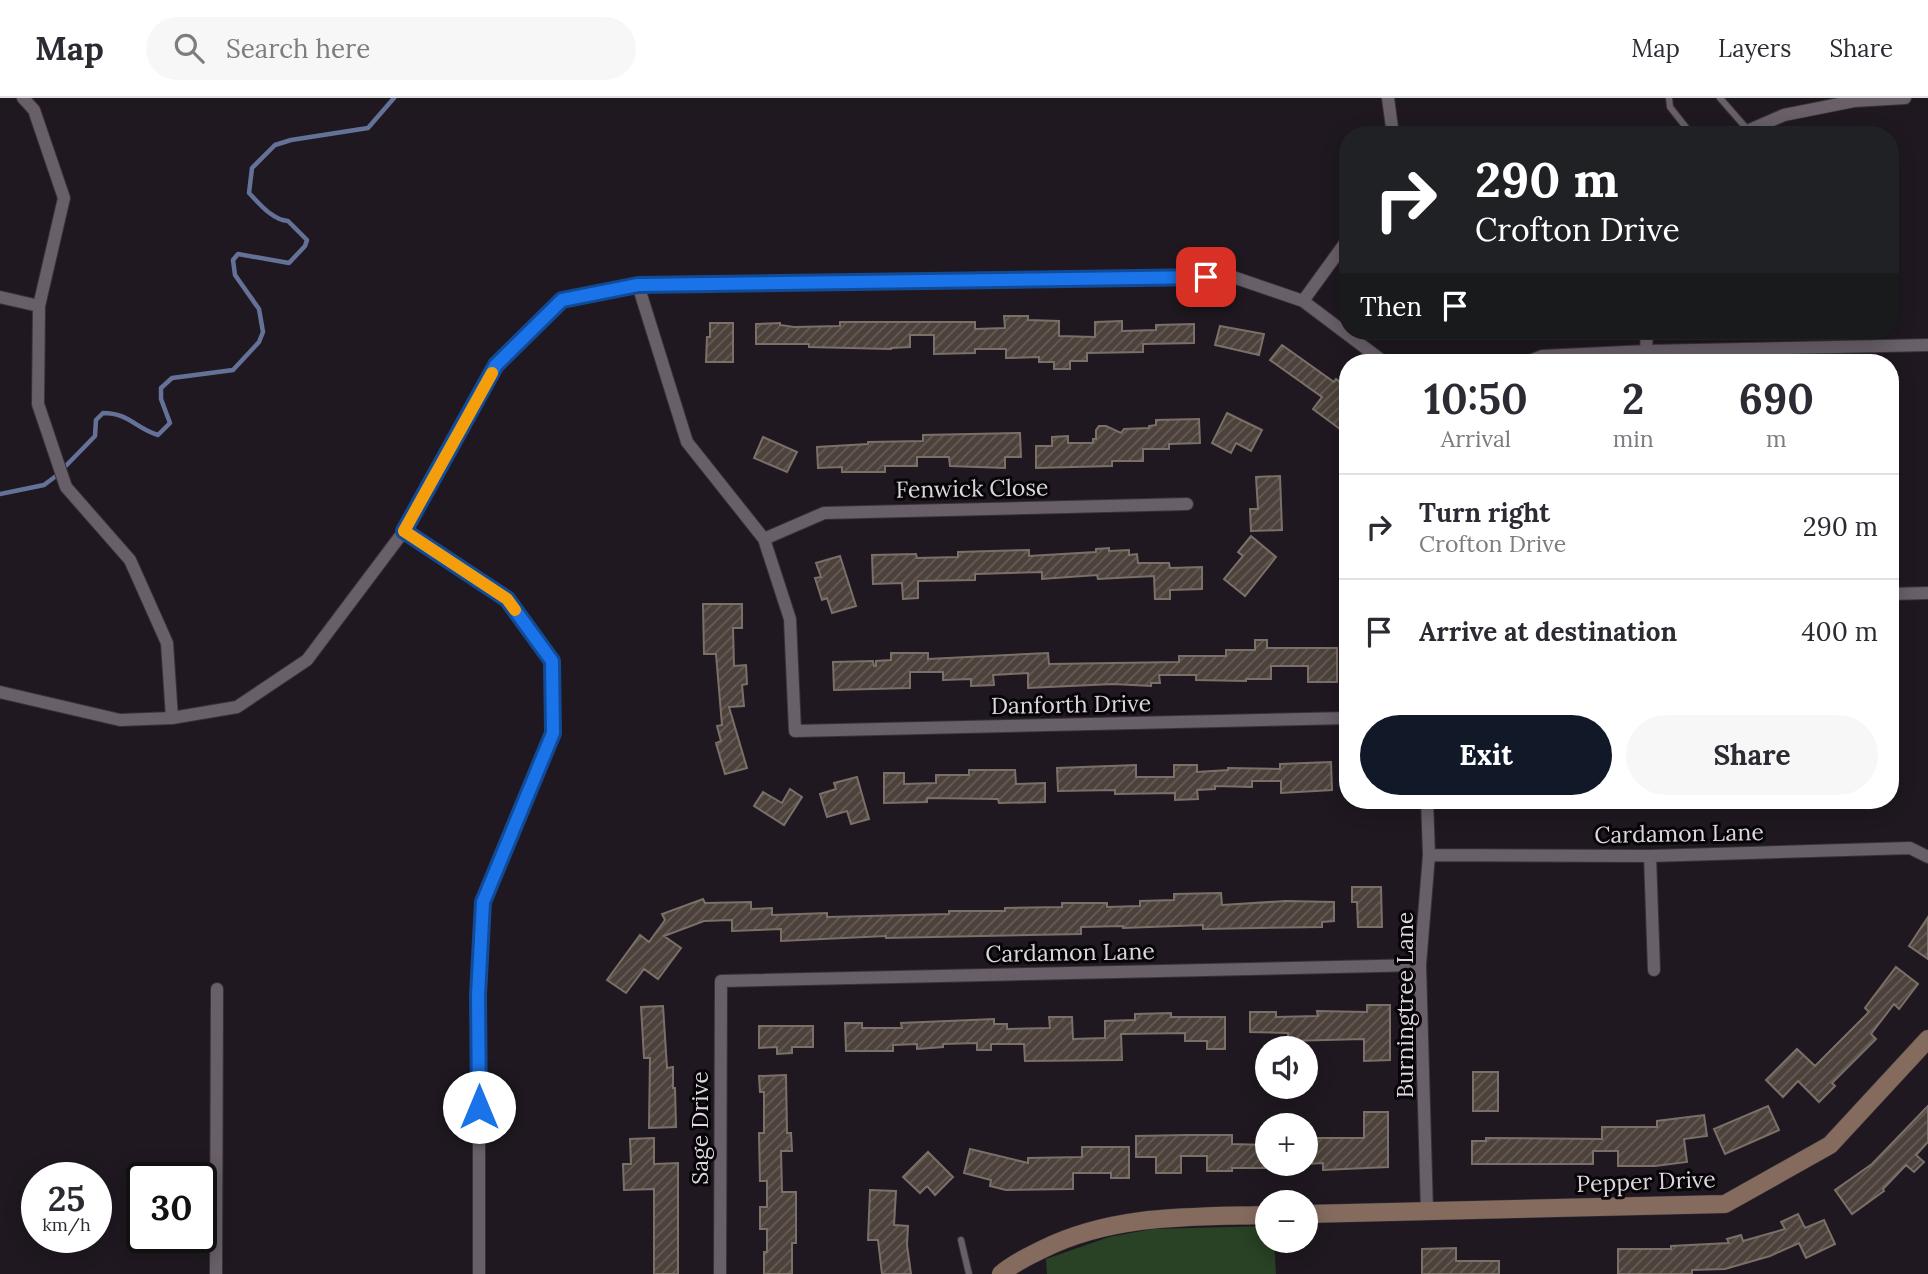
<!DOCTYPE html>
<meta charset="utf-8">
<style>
body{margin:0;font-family:Lora,serif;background:#f7f7f7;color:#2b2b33;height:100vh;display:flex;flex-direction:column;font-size:26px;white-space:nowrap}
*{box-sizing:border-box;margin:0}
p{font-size:23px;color:#7c7c81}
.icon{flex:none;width:38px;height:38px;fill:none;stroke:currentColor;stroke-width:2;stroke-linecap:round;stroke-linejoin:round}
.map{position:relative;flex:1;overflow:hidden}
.panel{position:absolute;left:1339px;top:256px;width:560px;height:455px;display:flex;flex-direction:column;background:#fff;border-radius:28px;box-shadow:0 4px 18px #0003}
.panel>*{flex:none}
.hud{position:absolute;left:1339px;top:28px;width:560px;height:214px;border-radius:28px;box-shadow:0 4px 18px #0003;background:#202124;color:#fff;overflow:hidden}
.fabs{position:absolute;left:1255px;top:938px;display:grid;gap:14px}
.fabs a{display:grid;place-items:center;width:63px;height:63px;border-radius:50%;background:#fff;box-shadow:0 4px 18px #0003;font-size:35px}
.speed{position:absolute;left:21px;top:1064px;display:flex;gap:14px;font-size:35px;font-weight:700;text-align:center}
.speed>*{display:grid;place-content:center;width:91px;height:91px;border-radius:50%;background:#fff;box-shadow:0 4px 18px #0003;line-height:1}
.speed small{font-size:18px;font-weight:400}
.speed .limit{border:4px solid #111;border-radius:10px;background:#fff;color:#111}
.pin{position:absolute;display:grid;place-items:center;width:60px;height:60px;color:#fff;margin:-30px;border-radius:14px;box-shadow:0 4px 10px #0006}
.me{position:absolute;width:77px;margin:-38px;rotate:0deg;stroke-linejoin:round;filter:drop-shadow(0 0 5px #0008)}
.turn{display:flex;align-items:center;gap:24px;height:147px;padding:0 21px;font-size:32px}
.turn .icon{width:91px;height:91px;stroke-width:2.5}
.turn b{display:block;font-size:49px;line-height:60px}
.then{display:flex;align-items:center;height:66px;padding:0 21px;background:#0003;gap:14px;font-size:26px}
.eta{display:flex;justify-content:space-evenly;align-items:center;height:119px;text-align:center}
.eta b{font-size:42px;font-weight:700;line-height:49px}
.action{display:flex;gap:14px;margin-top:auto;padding:14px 21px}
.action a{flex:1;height:80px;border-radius:42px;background:#111827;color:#fff;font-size:28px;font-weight:700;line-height:80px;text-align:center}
.action a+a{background:#f7f7f7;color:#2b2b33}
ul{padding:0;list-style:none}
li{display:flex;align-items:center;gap:21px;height:105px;padding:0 21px;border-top:2px solid #e1e1e2}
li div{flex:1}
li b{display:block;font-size:26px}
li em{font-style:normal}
header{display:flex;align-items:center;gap:42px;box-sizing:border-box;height:98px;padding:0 35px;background:#fff;border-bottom:2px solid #e1e1e2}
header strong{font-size:33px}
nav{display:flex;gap:38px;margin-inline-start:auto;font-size:24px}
.search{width:490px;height:63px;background:#f7f7f7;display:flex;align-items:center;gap:18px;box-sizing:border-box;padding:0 24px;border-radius:38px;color:#7c7c81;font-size:26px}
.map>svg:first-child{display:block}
.green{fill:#294124}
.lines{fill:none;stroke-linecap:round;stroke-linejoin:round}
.stream{stroke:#647298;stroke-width:4.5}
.building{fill:url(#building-hatch);stroke:#7b7068;stroke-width:2}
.lane-casing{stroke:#373238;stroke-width:8}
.street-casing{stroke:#373238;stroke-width:14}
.secondary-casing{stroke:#373238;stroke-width:19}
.lane{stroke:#685f69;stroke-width:6}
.street{stroke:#685f69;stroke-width:12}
.secondary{stroke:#846b5e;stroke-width:18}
.route-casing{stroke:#114b97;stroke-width:18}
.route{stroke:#1a73e8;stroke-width:12}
.slow{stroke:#f59e0b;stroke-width:12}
.labels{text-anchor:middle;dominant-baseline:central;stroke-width:6;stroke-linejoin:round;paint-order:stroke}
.street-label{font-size:23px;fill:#dcd7dd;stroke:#070508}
</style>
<header>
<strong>Map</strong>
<div class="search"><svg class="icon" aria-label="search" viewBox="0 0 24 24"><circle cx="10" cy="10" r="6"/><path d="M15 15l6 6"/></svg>Search here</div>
<nav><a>Map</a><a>Layers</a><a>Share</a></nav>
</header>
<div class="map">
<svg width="1928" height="1176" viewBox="0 0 1928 1176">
<defs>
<pattern id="building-hatch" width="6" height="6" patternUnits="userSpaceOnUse" patternTransform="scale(1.75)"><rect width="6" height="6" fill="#4c423b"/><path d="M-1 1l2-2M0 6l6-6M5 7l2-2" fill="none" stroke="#655d57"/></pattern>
</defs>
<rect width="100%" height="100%" fill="#1f1820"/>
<path class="green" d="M1267 1128V1143H1274L1276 1176H1047L1046 1161 1109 1139 1152 1131Z"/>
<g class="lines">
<path class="stream" d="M0 396 44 387 56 378 95 338 96 322 103 315C129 315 135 330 158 337L170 325 161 301V290L172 280 233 272 259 244 263 234 259 211 235 177 233 162 238 156 289 165 305 148 307 142 288 123C272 122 259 105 249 95L252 70 275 47 291 42 368 30 394 0"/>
</g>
<path class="building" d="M1004 218H1028V222L1059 223V238L1095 239V224L1122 223V233L1156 232V227L1194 226V245L1143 246V254L1087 255V263H1070V271H1054V264H1039V259L1006 260V251H975V255L934 256V237H910V249L891 250V251L809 249V246H756V226L780 225V227L794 229 840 228V224H975V231L1005 230Z
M710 225H733V264H706L707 239H710Z
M1220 228 1264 236 1259 257 1215 247Z
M1282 247 1334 284 1336 281 1348 290V337L1313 311 1322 299 1270 262Z
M1227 315 1262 332 1251 353 1236 345 1231 355 1212 345Z
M1199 321 1200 345 1169 346V351H1143V363H1112V368L1036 370V348H1052V339L1068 338V345H1093V341H1096V332L1099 328H1106L1121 335 1124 331 1149 330V328L1156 327V322Z
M1020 335 1021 359H1005V370L950 368 949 359H917V368H885V374H842V369L818 370 817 349 868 346V344L923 343V337Z
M763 339 797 354 787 374 754 360Z
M1280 378 1282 432 1251 433 1250 411H1258L1256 379Z
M1251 438 1276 459 1245 498 1224 481 1243 458 1238 454Z
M1109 450V453L1129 452V457L1137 456 1138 465H1169L1170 470 1202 469V491L1170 492V501H1155L1154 478 1098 481 1097 477 1042 481V474L975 476V482L918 483V500L903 501 902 485 873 486 872 457 916 456 917 460 958 459V454L1029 452V458L1096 454V451Z
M840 458 856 508 832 515 827 500 822 502 815 480 821 479 816 465Z
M703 506H742V530H733L734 568 746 567 747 586 742 587 744 608 729 609 747 670 725 676 716 645 721 643 717 628 722 627 716 556H704Z
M1255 542H1267V550H1337V584H1308V568H1271V581H1246V583L1196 582V577H1159L1160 585H1151V588L1113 586 1028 590V575L993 577 994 587 971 588V581L943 582V574H910V590L834 592 833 564 873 563 874 568H876V563L891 562V555H928V561L1048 555 1049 566 1179 564V558H1226V552H1255Z
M1331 664 1332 692 1281 695V683H1252V689L1215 688V691L1197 692 1198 701 1175 702V695L1115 696V692L1058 693 1057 670 1136 667V679H1174V667H1197V674L1228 672V670L1280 671V666Z
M969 672H1015L1016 686 1045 685V704L999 705 998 701 927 700V704L884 705V675H904V686L936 685V677H969Z
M857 679 869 721 851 726 847 713 827 719 820 696 836 691 834 685Z
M790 691 802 699 784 727 754 708 763 694 782 705Z
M1352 789H1381L1382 829H1358L1357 804H1352Z
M1221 795 1222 807 1286 803 1334 804V823L1322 824V829L1203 831V827L1123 830V828L1081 829V836L886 840V838L781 843V831L732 833V822L704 823 664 838 681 850 658 881 644 871 626 895 607 882 640 837 649 844 665 822 662 816 703 801 705 805 751 804V811L772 810V817L827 815V819L949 816V813H1005V810L1062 809V805H1107V809L1140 808V803L1174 802V796Z
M1928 819V861L1909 848Z
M1896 869 1918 886 1899 911 1894 906 1871 936 1876 941 1832 985 1835 988 1819 1004 1798 983 1783 999 1766 982 1797 951 1815 968 1869 914 1865 910Z
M1367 907H1390V962L1364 963V941L1288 943V935L1250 934V914H1276V919L1318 918 1317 913 1367 914Z
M663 908 667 970 673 969V990H675L676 1029 649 1030 650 960H644L641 909Z
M1171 915V919H1225V951H1207V943H1185V935L1121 936 1122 962 1025 963 1024 946H991V952H977V945L943 946V949L917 951V946L893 947V953H846L845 925H862V930H902L901 925 994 921V926H1007V931L1050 930 1049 919H1072L1073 941 1105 940V923L1135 922V916Z
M759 928H813V949H792V955L777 956V949L759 950Z
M1473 974H1498V1013H1473Z
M786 977 787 1035H791L792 1053H781L782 1094H796V1145H792V1176H764V1154H767V1131H760V1109H767V1083H760L759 1035H764V994H760L759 978Z
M1768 1008 1779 1032 1725 1056 1714 1031Z
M1928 1008V1044L1916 1057 1924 1064 1914 1074 1906 1067 1883 1091 1884 1093 1852 1116 1835 1092 1872 1066Z
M1364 1014H1388V1069L1323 1072V1065L1306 1066V1040H1364Z
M1704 1017 1707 1038 1684 1041 1687 1064 1655 1068H1618V1053H1593V1066H1472V1043H1486V1040L1602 1041V1029H1657V1023Z
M1187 1037H1232V1046L1267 1047V1070H1232V1073H1207V1058H1181V1075H1156V1059H1136V1038Z
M654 1040V1066L678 1065V1176H654V1091L624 1092 623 1066H631L630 1041Z
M1082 1049H1129V1080H1111V1075H1073V1091L1006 1092 990 1088 991 1082 964 1075 970 1051 1028 1065V1060L1082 1059Z
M928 1054 953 1079 935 1097 927 1088 920 1095 903 1079Z
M870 1092 896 1093 894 1127 908 1128 907 1147 911 1176H882L878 1142H868Z
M1798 1116 1805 1130 1824 1122 1835 1146 1806 1160 1799 1145 1770 1158 1725 1171 1692 1172V1176H1618V1151H1671V1148L1729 1145 1727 1141 1741 1137 1743 1143 1785 1131 1781 1124Z
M1456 1150V1163H1499V1176H1422V1151Z"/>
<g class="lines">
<g class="lane-casing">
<path id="lane" d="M1669 0 1670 9 1692 37
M1720 0 1748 32
M961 1142 969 1176"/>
</g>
<g class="street-casing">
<path id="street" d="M23 0 34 12 64 100 39 208 38 306 66 389 130 462 167 545 172 620
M1388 0 1393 37
M1738 37 1784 17 1854 3 1905 0
M638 187 687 344 764 441 790 521 795 633 1348 620
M0 199 39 208
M1303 203 1348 141
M1646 253 1647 233
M1527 264 1542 258 1646 253 1928 247
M404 433 507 501 552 563 553 635 483 804 479 897V1176
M764 441 824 415 1187 406
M1890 496 1928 495
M0 594 120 622 172 620 237 609 307 562 404 433 496 267 562 202 638 187 1233 179 1303 203 1384 264
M1429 757 1650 758 1910 750 1928 759
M1650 758 1654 872
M1427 1114 1420 867 1429 757 1427 702
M216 1176 217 891
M720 1176 721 883 1420 867"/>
</g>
<g class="secondary-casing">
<path id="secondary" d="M1306 1116 1725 1106 1830 1047 1928 941
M1001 1176C1013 1165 1029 1158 1043 1151 1114 1116 1190 1119 1267 1117"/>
</g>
<use href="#lane" class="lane"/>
<use href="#street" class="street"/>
<use href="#secondary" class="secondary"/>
</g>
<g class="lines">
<g class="route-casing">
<path id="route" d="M479 1009 478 897 483 804 553 635 552 563 507 501 404 433 496 267 562 202 638 187 1206 179"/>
</g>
<use href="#route" class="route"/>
<path class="slow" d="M492 275 404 433 507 501 515 512"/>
</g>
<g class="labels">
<g class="street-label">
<text transform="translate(972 390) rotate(-1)">Fenwick Close</text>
<text transform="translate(1071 606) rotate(-1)">Danforth Drive</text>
<text transform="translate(1679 735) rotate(-1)">Cardamon Lane</text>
<text transform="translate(1070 854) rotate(-1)">Cardamon Lane</text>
<text transform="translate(1404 907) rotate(-90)">Burningtree Lane</text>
<text transform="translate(699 1030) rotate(-90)">Sage Drive</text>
<text transform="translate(1646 1083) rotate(-2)">Pepper Drive</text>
</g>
</g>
</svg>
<div class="fabs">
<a><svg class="icon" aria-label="sound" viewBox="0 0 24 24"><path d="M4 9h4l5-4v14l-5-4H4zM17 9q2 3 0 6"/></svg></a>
<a>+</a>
<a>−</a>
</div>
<div class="speed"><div>25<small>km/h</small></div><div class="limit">30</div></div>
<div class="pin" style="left:1206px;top:179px;background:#d93025"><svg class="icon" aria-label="arrive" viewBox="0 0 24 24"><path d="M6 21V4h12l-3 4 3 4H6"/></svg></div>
<svg class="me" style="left:479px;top:1009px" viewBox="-20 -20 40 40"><circle r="19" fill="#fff"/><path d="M0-13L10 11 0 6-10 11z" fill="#1a73e8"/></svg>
<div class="hud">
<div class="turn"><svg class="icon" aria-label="right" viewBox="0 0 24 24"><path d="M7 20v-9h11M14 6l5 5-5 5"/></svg><div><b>290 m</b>Crofton Drive</div></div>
<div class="then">Then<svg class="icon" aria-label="arrive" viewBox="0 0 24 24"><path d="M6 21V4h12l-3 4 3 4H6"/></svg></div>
</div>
<section class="panel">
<div class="eta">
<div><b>10:50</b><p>Arrival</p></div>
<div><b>2</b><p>min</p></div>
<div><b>690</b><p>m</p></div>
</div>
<ul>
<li><svg class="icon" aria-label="right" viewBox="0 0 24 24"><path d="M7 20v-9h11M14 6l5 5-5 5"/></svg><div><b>Turn right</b><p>Crofton Drive</p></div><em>290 m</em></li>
<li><svg class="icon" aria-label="arrive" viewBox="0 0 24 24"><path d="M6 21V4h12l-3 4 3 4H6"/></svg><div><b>Arrive at destination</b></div><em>400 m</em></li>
</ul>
<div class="action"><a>Exit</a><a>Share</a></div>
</section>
</div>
